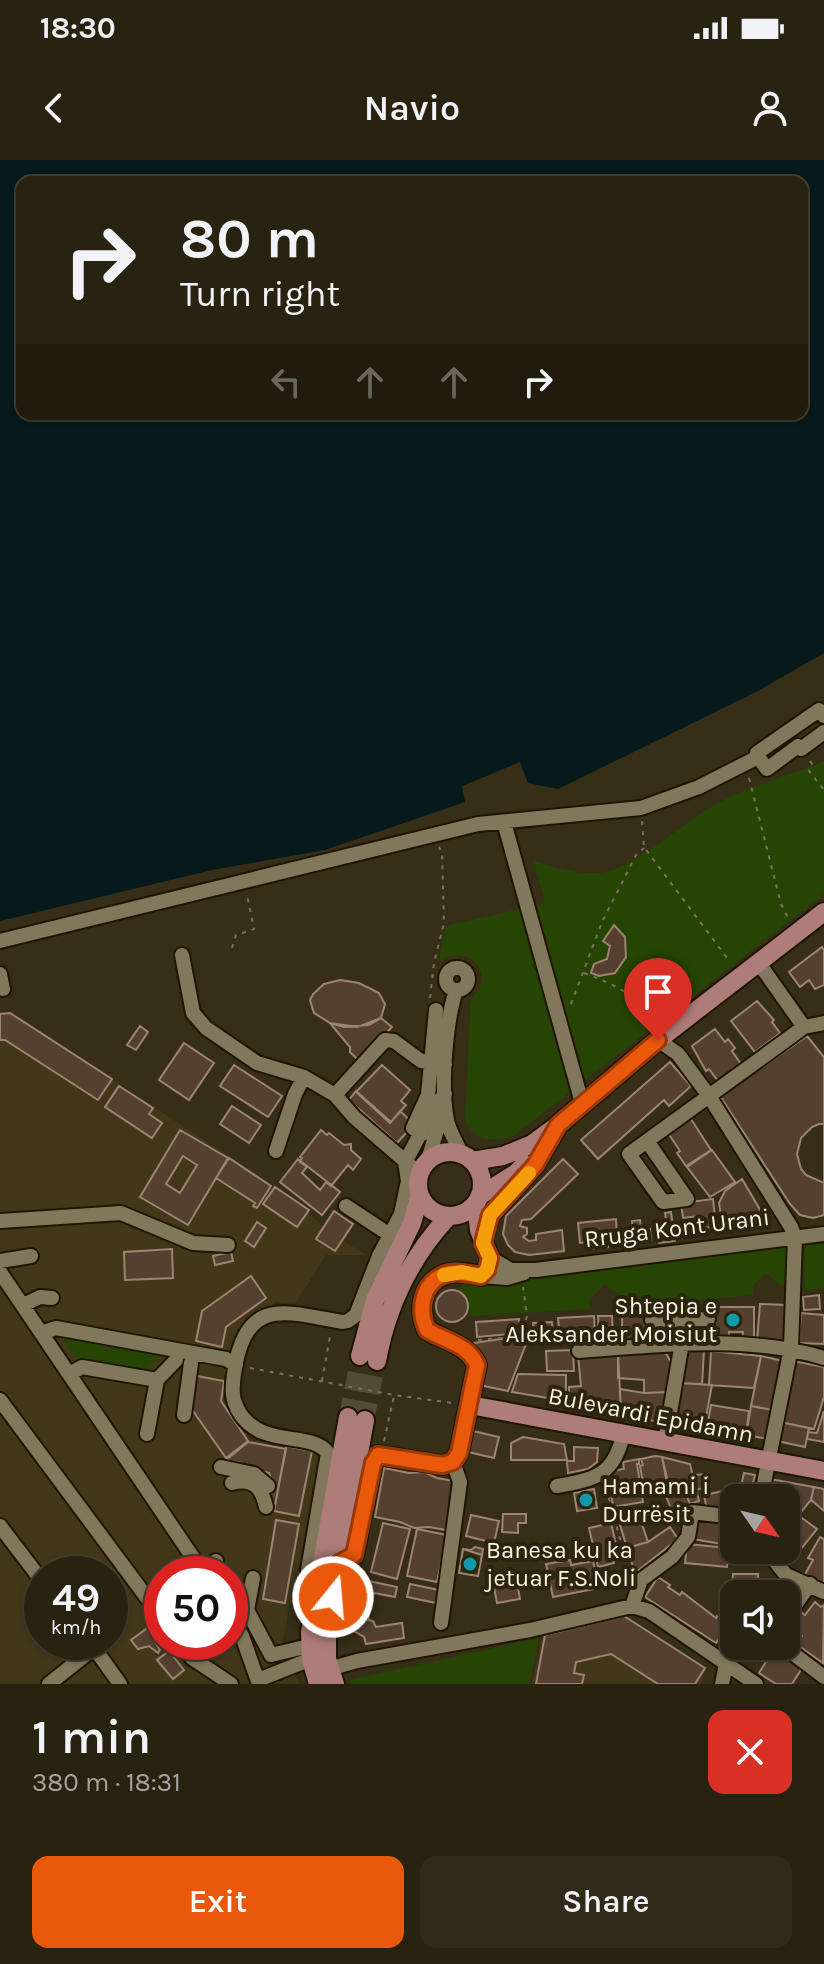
<!DOCTYPE html>
<meta charset="utf-8">
<style>
body{margin:0;font-family:Karla,sans-serif;background:#302a1a;color:#f1f3f6;height:100vh;display:flex;flex-direction:column;font-size:30px;white-space:nowrap}
*{box-sizing:border-box;margin:0}
p{font-size:26px;color:#a5a49f}
.icon{flex:none;width:44px;height:44px;fill:none;stroke:currentColor;stroke-width:2;stroke-linecap:round;stroke-linejoin:round}
.map{position:relative;height:1524px;overflow:hidden}
.sheet{display:flex;flex-direction:column;background:#282211;flex:1}
.sheet>*{flex:none}
.guide{position:absolute;left:16px;top:16px;width:792px;height:244px;border-radius:16px;box-shadow:0 2px 6px #0004,0 0 0 2px #443f31;background:#282211;color:#f1f3f6;overflow:hidden}
.needle{width:52px;rotate:124deg}
.tools{position:absolute;left:720px;top:1324px;display:grid;gap:16px}
.tools a{display:grid;place-items:center;width:80px;height:80px;border-radius:16px;background:#282211;box-shadow:0 2px 6px #0004,0 0 0 2px #443f31;font-size:40px}
.speed{position:absolute;left:24px;top:1396px;display:flex;gap:16px;font-size:40px;font-weight:700;text-align:center}
.speed>*{display:grid;place-content:center;width:104px;height:104px;border-radius:50%;background:#282211;box-shadow:0 2px 6px #0004,0 0 0 2px #443f31;line-height:1}
.speed small{font-size:20px;font-weight:400}
.speed .limit{border:12px solid #d22;background:#fff;color:#111}
.pin{position:absolute;display:grid;place-items:center;width:68px;height:68px;color:#fff;margin:-82px -34px;border-radius:50% 50% 50% 0;rotate:-45deg;box-shadow:0 0 8px #0007}
.pin .icon{rotate:45deg}
.me{position:absolute;width:88px;margin:-44px;rotate:17deg;stroke-linejoin:round;filter:drop-shadow(0 0 6px #0008)}
.turn{display:flex;align-items:center;gap:28px;height:168px;padding:0 32px;font-size:36px}
.turn .icon{width:104px;height:104px;stroke-width:2.5}
.turn b{display:block;font-size:56px;line-height:68px}
.lanes{display:flex;align-items:center;height:76px;padding:0 32px;background:#0003;justify-content:center;gap:40px;direction:ltr}
.lanes .off{opacity:.35}
.round{display:grid;place-items:center;flex:none;width:84px;height:84px;border-radius:16px;background:#302a1a}
.overview{display:flex;align-items:center;justify-content:space-between;height:136px;padding:0 32px}
h1{font-size:48px;font-weight:600;line-height:60px}
.action{display:flex;gap:16px;margin-top:auto;padding:16px 32px}
.action a{flex:1;height:92px;border-radius:16px;background:#ea580c;color:#fff;font-size:32px;font-weight:600;line-height:92px;text-align:center}
.action a+a{background:#302a1a;color:#f1f3f6}
.status{display:flex;justify-content:space-between;align-items:center;height:56px;padding:0 40px;background:#282211;direction:ltr}
.status svg{height:22px;fill:currentColor}
header{display:flex;justify-content:space-between;align-items:center;height:104px;padding:0 32px;background:#282211;font-size:36px;font-weight:600}
.map>svg:first-child{display:block}
.built{fill:#423819;fill-rule:evenodd}
.green{fill:#264504}
.water{fill:#06191b;fill-rule:evenodd}
.building{fill:#554030;stroke:#9c8472;stroke-width:2;fill-rule:evenodd}
.lines{fill:none;stroke-linecap:round;stroke-linejoin:round}
.major-tunnel{stroke:#534b36;stroke-width:18;stroke-dasharray:18 9;stroke-linecap:butt}
.minor-casing{stroke:#1e1601;stroke-width:18}
.major-casing{stroke:#1e1601;stroke-width:22}
.path{stroke:#79725e;stroke-width:2;stroke-dasharray:4 6;stroke-linecap:butt}
.minor{stroke:#80775d;stroke-width:14}
.major{stroke:#ae7c79;stroke-width:18}
.route-casing{stroke:#983908;stroke-width:20}
.route{stroke:#ea580c;stroke-width:14}
.slow{stroke:#f59e0b;stroke-width:14}
.culture-dot{fill:#0f9aa8;stroke:#2c240d;stroke-width:3}
.labels{text-anchor:middle;dominant-baseline:central;stroke-width:8;stroke-linejoin:round;paint-order:stroke}
.street-label{font-size:24px;fill:#f7f2e4;stroke:#2c240d}
.poi-label{font-size:24px;fill:#f7f2e4;stroke:#2c240d;text-anchor:start}
</style>
<div class="status"><b>18:30</b><svg viewBox="0 0 49 12"><path d="M0 12V9h3v3zM5 12V6h3v6zM10 12V3h3v9zM15 12V0h3v12zM26 1h20v11H26zM47 4h2v5h-2z"/></svg></div>
<header><svg class="icon" aria-label="back" viewBox="0 0 24 24"><path d="M15 5l-7 7 7 7"/></svg>Navio<svg class="icon" aria-label="person" viewBox="0 0 24 24"><circle cx="12" cy="8" r="4"/><path d="M4 21q1-7 8-7t8 7"/></svg></header>
<div class="map">
<svg width="824" height="1524" viewBox="0 0 824 1524">
<rect width="100%" height="100%" fill="#362e17"/>
<path class="built" d="M10 852 286 1034 332 1074 366 1095H326L295 1144 276 1142 237 1170 224 1240 251 1280 332 1293 305 1438 291 1437 282 1486 300 1524H0V853ZM42 1414H110V1482H42ZM162 1414H230V1482H162Z
M624 1456 705 1508 702 1524H532L542 1476Z"/>
<path class="green" d="M824 601V734L512 977C489 981 476 983 465 960L470 855C470 851 470 846 471 842 474 833 482 829 482 818 481 794 454 790 438 802L446 766 545 743 534 701C555 708 578 715 600 713 635 709 683 662 716 644 750 625 788 617 824 601Z
M789 1083 786 1123 781 1126 766 1113 753 1125V1135L624 1147 623 1138 605 1124 589 1140V1149L474 1156 469 1153V1138L459 1129 461 1125Z
M824 1083V1128L804 1130 805 1086Z
M60 1175 160 1193V1195L146 1210 74 1197Z
M539 1478 529 1524H351L349 1520Z"/>
<path class="water" d="M0 0H824V493L756 532 558 629 528 623 520 602 462 626 465 642 325 690 212 710 0 761ZM22 22H802V254H22Z"/>
<path class="building" d="M614 765 625 777 626 797 615 813 599 816 591 813 594 804 607 799 610 786 603 781Z
M822 787 824 790V825L815 829 809 820 800 827 789 812Z
M340 820 359 823 379 833 385 844 381 858 369 865 344 867 330 863 314 853 310 840 313 834 324 824Z
M757 841 774 860 772 862 780 873 755 892 731 861Z
M10 853 112 919 98 940 5 880H0V854Z
M381 858 392 867 360 902 350 892V887L330 863 358 867Z
M140 866 148 872 136 890 127 885Z
M715 869 725 882 728 879 735 888 732 891 741 904 718 921 709 909 706 911 692 886Z
M807 876 824 897V1055L813 1058 800 1055 790 1044 720 936Z
M184 883 214 903 189 940 159 920Z
M670 902 691 926 669 946 664 940 598 999 581 980Z
M234 905 282 936 268 957 220 926Z
M382 905 410 930 401 941 406 945 390 963 356 932Z
M119 926 153 948 149 954 162 963 152 978 105 947Z
M356 931 391 962 400 951 414 964 397 983 349 940Z
M232 946 261 965 249 983 220 964Z
M689 956 711 990 686 1006 677 993 680 991 668 973Z
M819 964H824V1023L806 1015 801 1009 797 994 801 978 812 967Z
M180 970 228 998 188 1065 140 1037ZM183 996 197 1005 180 1033 166 1024Z
M321 970 327 975 329 973 344 985 351 984V990L361 999 353 1010 348 1005 331 1026 326 1022 320 1030 302 1013 307 1007 300 1002 302 998 300 997Z
M712 990 735 1022 710 1037 687 1007Z
M229 998 271 1026 257 1048 253 1046 255 1043 216 1018Z
M298 999 340 1032 322 1055 280 1022Z
M563 999 578 1014 531 1059 522 1060 520 1066 527 1068V1074L523 1077 529 1081 536 1080V1074L562 1070 564 1091 529 1095 515 1092 508 1085 503 1074 506 1056Z
M742 1019 762 1053 753 1063 723 1069 719 1043 725 1031Z
M275 1027 309 1050 297 1067 263 1044Z
M713 1039 716 1067 700 1068 699 1056 683 1058 681 1043Z
M334 1051 353 1064 335 1091 316 1079Z
M671 1052 675 1081 659 1083 657 1068 667 1067 665 1053Z
M616 1059 617 1078 607 1079 608 1087 591 1089 590 1082 580 1083 578 1063Z
M640 1060 641 1070 650 1069 651 1080 634 1082 632 1061Z
M257 1062 266 1068 254 1087 245 1081Z
M172 1089 173 1118 125 1120 124 1092Z
M231 1092 233 1101 215 1105 213 1096Z
M251 1116 266 1138 226 1167 222 1187 196 1181 202 1151Z
M436 1146a16 16 0 1 1 32 0a16 16 0 1 1-32 0Z
M819 1135 820 1149 804 1150 803 1137Z
M760 1144 788 1145 785 1184 757 1181Z
M712 1147H754V1181H742L743 1172H729V1181H711Z
M622 1153H645V1179H622Z
M801 1153 824 1155V1184L799 1183Z
M594 1156 595 1176 560 1179 558 1158Z
M598 1156H612L613 1176 599 1177Z
M519 1159 520 1173 477 1177 476 1162Z
M552 1162 553 1178 535 1180 533 1163Z
M507 1178 526 1184 508 1231 479 1225 484 1207 474 1183Z
M573 1190 574 1211H547L546 1191Z
M664 1190 672 1204 668 1232 644 1233V1220L618 1218V1192Z
M683 1190 704 1191 702 1224 679 1223Z
M711 1191 761 1196 754 1228 709 1225Z
M618 1192 621 1254 569 1242V1227L581 1226 578 1195Z
M761 1196 783 1201 773 1250 751 1246Z
M793 1201 824 1207V1237L814 1269 780 1262Z
M518 1214 566 1215V1241L512 1232Z
M197 1216 224 1221 221 1241 248 1281 226 1298 191 1248Z
M679 1223 712 1225 704 1268 673 1263Z
M620 1229 644 1233 668 1232 664 1263 621 1254Z
M711 1245 749 1251 746 1275 707 1268Z
M751 1246 773 1250 768 1279 746 1275Z
M824 1251V1282L807 1279 808 1272 817 1273Z
M780 1262 809 1268 805 1287 777 1281Z
M473 1271 499 1277 494 1298 468 1292Z
M523 1277 564 1284 567 1300H511V1283Z
M248 1282 286 1289 275 1345 269 1340 272 1321 269 1313 247 1309 242 1303 226 1300Z
M286 1286 312 1291 299 1356 274 1351Z
M574 1287 598 1288 597 1302 588 1309 568 1313 567 1301H574Z
M655 1296 662 1297 668 1328 645 1335 640 1306 643 1305 641 1299Z
M662 1297 690 1304 699 1341 690 1344 684 1329 671 1334Z
M639 1299V1304H637L643 1342 613 1347 608 1311 624 1309 623 1302Z
M384 1308 409 1313 424 1312 437 1318 460 1322 451 1371 429 1367 414 1368 400 1362 375 1357Z
M744 1313 755 1315 749 1338H738Z
M707 1314 710 1326 696 1330 695 1315Z
M770 1319 814 1327 811 1340 796 1358 786 1356V1338H766Z
M814 1327 824 1329V1351L811 1340Z
M594 1329 597 1348 577 1351 574 1333Z
M684 1329 690 1344 672 1351 666 1336Z
M733 1329 734 1345 707 1350 704 1335Z
M637 1349 648 1382 627 1388 617 1355Z
M503 1354H526V1363H518V1373L502 1372Z
M471 1355 499 1361 494 1383 466 1376Z
M696 1358 734 1365V1386L692 1379Z
M802 1358 817 1369 797 1394 786 1386V1378Z
M276 1360 299 1364 285 1443 263 1439Z
M383 1363 410 1369 397 1419 371 1412Z
M611 1363 619 1397 613 1398 614 1403 598 1407 589 1368Z
M670 1367 678 1379 635 1413 627 1388 648 1382Z
M417 1369 447 1375 437 1422 407 1416Z
M820 1377 824 1379V1427L804 1416 813 1400 808 1398Z
M687 1384 729 1388 727 1407 685 1403Z
M475 1387 483 1389 478 1416 459 1413 463 1389 471 1390Z
M463 1389 482 1395 478 1416 459 1413Z
M570 1400 571 1405 593 1401 599 1428 553 1437 546 1404Z
M515 1412 520 1439 497 1443 492 1416Z
M733 1414H758V1419H765V1430H749L748 1434 732 1435Z
M658 1417 670 1425 668 1427 680 1435 682 1432 716 1458 717 1456 729 1464 716 1483 645 1437Z
M364 1420 397 1427 395 1437 374 1433 368 1460 373 1461 376 1467 402 1463 404 1478 366 1484 364 1477 354 1471Z
M410 1424 439 1430 436 1443 407 1437Z
M815 1442 821 1447 824 1445 823 1503 796 1484 802 1476 787 1465 798 1450 805 1455Z
M624 1456 705 1508 695 1524H658L611 1494 576 1502 574 1513 584 1515 582 1524H536L545 1475Z
M153 1464 160 1473 154 1480 160 1490 158 1493 149 1486 138 1489 131 1480Z
M727 1466 732 1470 734 1466V1485L730 1487 720 1478Z
M775 1487 804 1505 792 1524H776L759 1513Z
M169 1491 184 1510 173 1519 157 1500Z"/>
<g class="lines">
<path class="major-tunnel" d="M348 1257 360 1196
M365 1260 377 1201"/>
<g class="minor-casing">
<path id="minor" d="M801 589 824 572
M758 597 767 609 798 586
M504 662 582 943
M0 781 478 664 641 648 699 627 758 597 757 593 819 550 824 556
M182 795 193 853 206 868 257 903 304 917 335 935 354 957 420 1014
M758 802 804 867
M446 819a11 11 0 1 1 22 0a11 11 0 1 1-22 0Z
M0 814 3 829
M456 830C446 861 440 927 447 960 449 972 457 982 461 994
M658 880 678 894 709 936 791 1067 795 1078 791 1188 761 1338
M335 935 385 880 394 881 421 901 445 904
M422 974 413 968 428 935 436 850
M647 981 687 1039 663 1042 629 994 804 867 824 863
M276 991 295 934 304 917
M427 1003 444 947
M346 1046 390 1075
M0 1061 121 1053 193 1083 228 1085
M490 1098 511 1110H536L824 1074
M0 1101 31 1096
M0 1112 204 1414
M481 1116 507 1118 524 1113
M23 1145 40 1137 52 1138
M652 1160 708 1159
M41 1173 56 1168 226 1199 236 1205
M579 1191C659 1185 746 1174 824 1198
M69 1214 82 1207 157 1220
M0 1240 162 1458
M184 1255 191 1203
M147 1274 157 1220 176 1200
M665 1282 686 1159
M221 1307 254 1314 268 1326
M232 1323C253 1317 262 1328 266 1347
M557 1326C594 1320 615 1315 623 1274
M0 1366 42 1421
M766 1390 786 1415 824 1432
M216 1401 215 1405 222 1414
M230 1426 247 1450 271 1495 309 1486
M315 1436 308 1410 328 1293C312 1271 264 1288 241 1255 230 1239 232 1226 235 1208 247 1135 288 1153 343 1162L348 1161 356 1155 379 1096 401 1054 408 1021 405 1002C417 982 430 950 445 934
M632 1446 641 1420 672 1397 688 1377 692 1352 734 1357
M247 1450 253 1418
M230 1454 242 1476 259 1524
M786 1458 810 1424
M441 1463 460 1322 453 1302
M90 1482 120 1524
M180 1482 192 1498 231 1524
M783 1486 824 1517
M747 1493 759 1486
M329 1509 357 1501 530 1470 632 1446 649 1451 756 1524
M258 1520 311 1499
M49 1524 94 1488
M722 1524 726 1504"/>
</g>
<g class="major-casing">
<path id="major" d="M418 1024a32 32 0 1 1 64 0a32 32 0 1 1-64 0Z
M472 1001 503 996 532 984 558 965 658 880 824 752
M481 1035 516 1013 525 1004
M483 1081 490 1055 535 1005 555 971
M360 1196 375 1140 412 1063 420 1035
M377 1201C387 1146 410 1098 448 1057
M470 1245 824 1311
M339 1403 354 1395 373 1303 378 1295 442 1305 453 1302 459 1293 477 1205C468 1184 445 1181 427 1170 418 1151 421 1125 443 1115 455 1110 469 1113 481 1116L487 1110 490 1098 479 1070 476 1044
M318 1524 311 1499 310 1472 348 1257
M335 1524 327 1499V1474L365 1260"/>
</g>
<path class="path" d="M810 601 812 604 809 611 824 630
M749 618 781 744 788 758
M642 661 644 687 730 802
M232 788 236 775 254 769 247 735
M584 813C614 824 637 836 658 860
M430 838 434 803 444 763 442 693 439 687
M571 844 602 762 636 695 644 688
M478 1180 521 1176 527 1156 523 1127
M250 1208 394 1235 453 1243
M322 1221 330 1176
M384 1281 394 1236
M606 1328 629 1411"/>
<use href="#minor" class="minor"/>
<use href="#major" class="major"/>
</g>
<g class="lines">
<g class="route-casing">
<path id="route" d="M333 1437 339 1403 354 1395 373 1303 378 1295 442 1305 453 1302 459 1293 477 1205C468 1184 445 1181 427 1170 418 1151 421 1125 443 1115 455 1110 469 1114 481 1116L487 1110 490 1098 483 1083 490 1055 535 1005 558 965 658 880"/>
</g>
<use href="#route" class="route"/>
<path class="slow" d="M444 1115 462 1112 481 1116 487 1110 490 1098 483 1083 490 1055 529 1013"/>
</g>
<g class="culture-dot">
<circle cx="733" cy="1160" r="8"/>
<circle cx="586" cy="1340" r="8"/>
<circle cx="470" cy="1404" r="8"/>
</g>
<g class="labels">
<g class="street-label">
<text transform="translate(677 1068) rotate(-7)">Rruga Kont Urani</text>
<text transform="translate(651 1255) rotate(11)">Bulevardi Epidamn</text>
</g>
<g class="poi-label">
<text x="717" y="1146" text-anchor="end">Shtepia e<tspan x="717" dy="28">Aleksander Moisiut</tspan></text>
<text x="602" y="1326">Hamami i<tspan x="602" dy="28">Durrësit</tspan></text>
<text x="486" y="1390">Banesa ku ka<tspan x="486" dy="28">jetuar F.S.Noli</tspan></text>
</g>
</g>
</svg>
<div class="tools">
<a><svg class="needle" viewBox="-14 -14 28 28"><path d="M0-13l5 13h-10z" fill="#e53935"/><path d="M0 13l5-13h-10z" fill="#a5a49f"/></svg></a>
<a><svg class="icon" aria-label="sound" viewBox="0 0 24 24"><path d="M4 9h4l5-4v14l-5-4H4zM17 9q2 3 0 6"/></svg></a>
</div>
<div class="speed"><div>49<small>km/h</small></div><div class="limit">50</div></div>
<div class="pin" style="left:658px;top:880px;background:#d93025"><svg class="icon" aria-label="arrive" viewBox="0 0 24 24"><path d="M6 21V4h12l-3 4 3 4H6"/></svg></div>
<svg class="me" style="left:333px;top:1437px" viewBox="-20 -20 40 40"><circle r="17" fill="#ea580c" stroke="#fff" stroke-width="3"/><path d="M0-11L8 9 0 5-8 9z" fill="#fff"/></svg>
<div class="guide">
<div class="turn"><svg class="icon" aria-label="right" viewBox="0 0 24 24"><path d="M7 20v-9h11M14 6l5 5-5 5"/></svg><div><b>80 m</b>Turn right</div></div>
<div class="lanes"><svg class="icon off" aria-label="left" viewBox="0 0 24 24"><path d="M17 20v-9H6M10 6l-5 5 5 5"/></svg><svg class="icon off" aria-label="ahead" viewBox="0 0 24 24"><path d="M12 20V5M6 11l6-6 6 6"/></svg><svg class="icon off" aria-label="ahead" viewBox="0 0 24 24"><path d="M12 20V5M6 11l6-6 6 6"/></svg><svg class="icon" aria-label="right" viewBox="0 0 24 24"><path d="M7 20v-9h11M14 6l5 5-5 5"/></svg></div>
</div>
</div>
<section class="sheet">
<div class="overview"><div><h1>1 min</h1><p>380 m · 18:31</p></div><a class="round" style="background:#d93025;color:#fff"><svg class="icon" aria-label="close" viewBox="0 0 24 24"><path d="M6 6l12 12M18 6L6 18"/></svg></a></div>
<div class="action"><a>Exit</a><a>Share</a></div>
</section>
